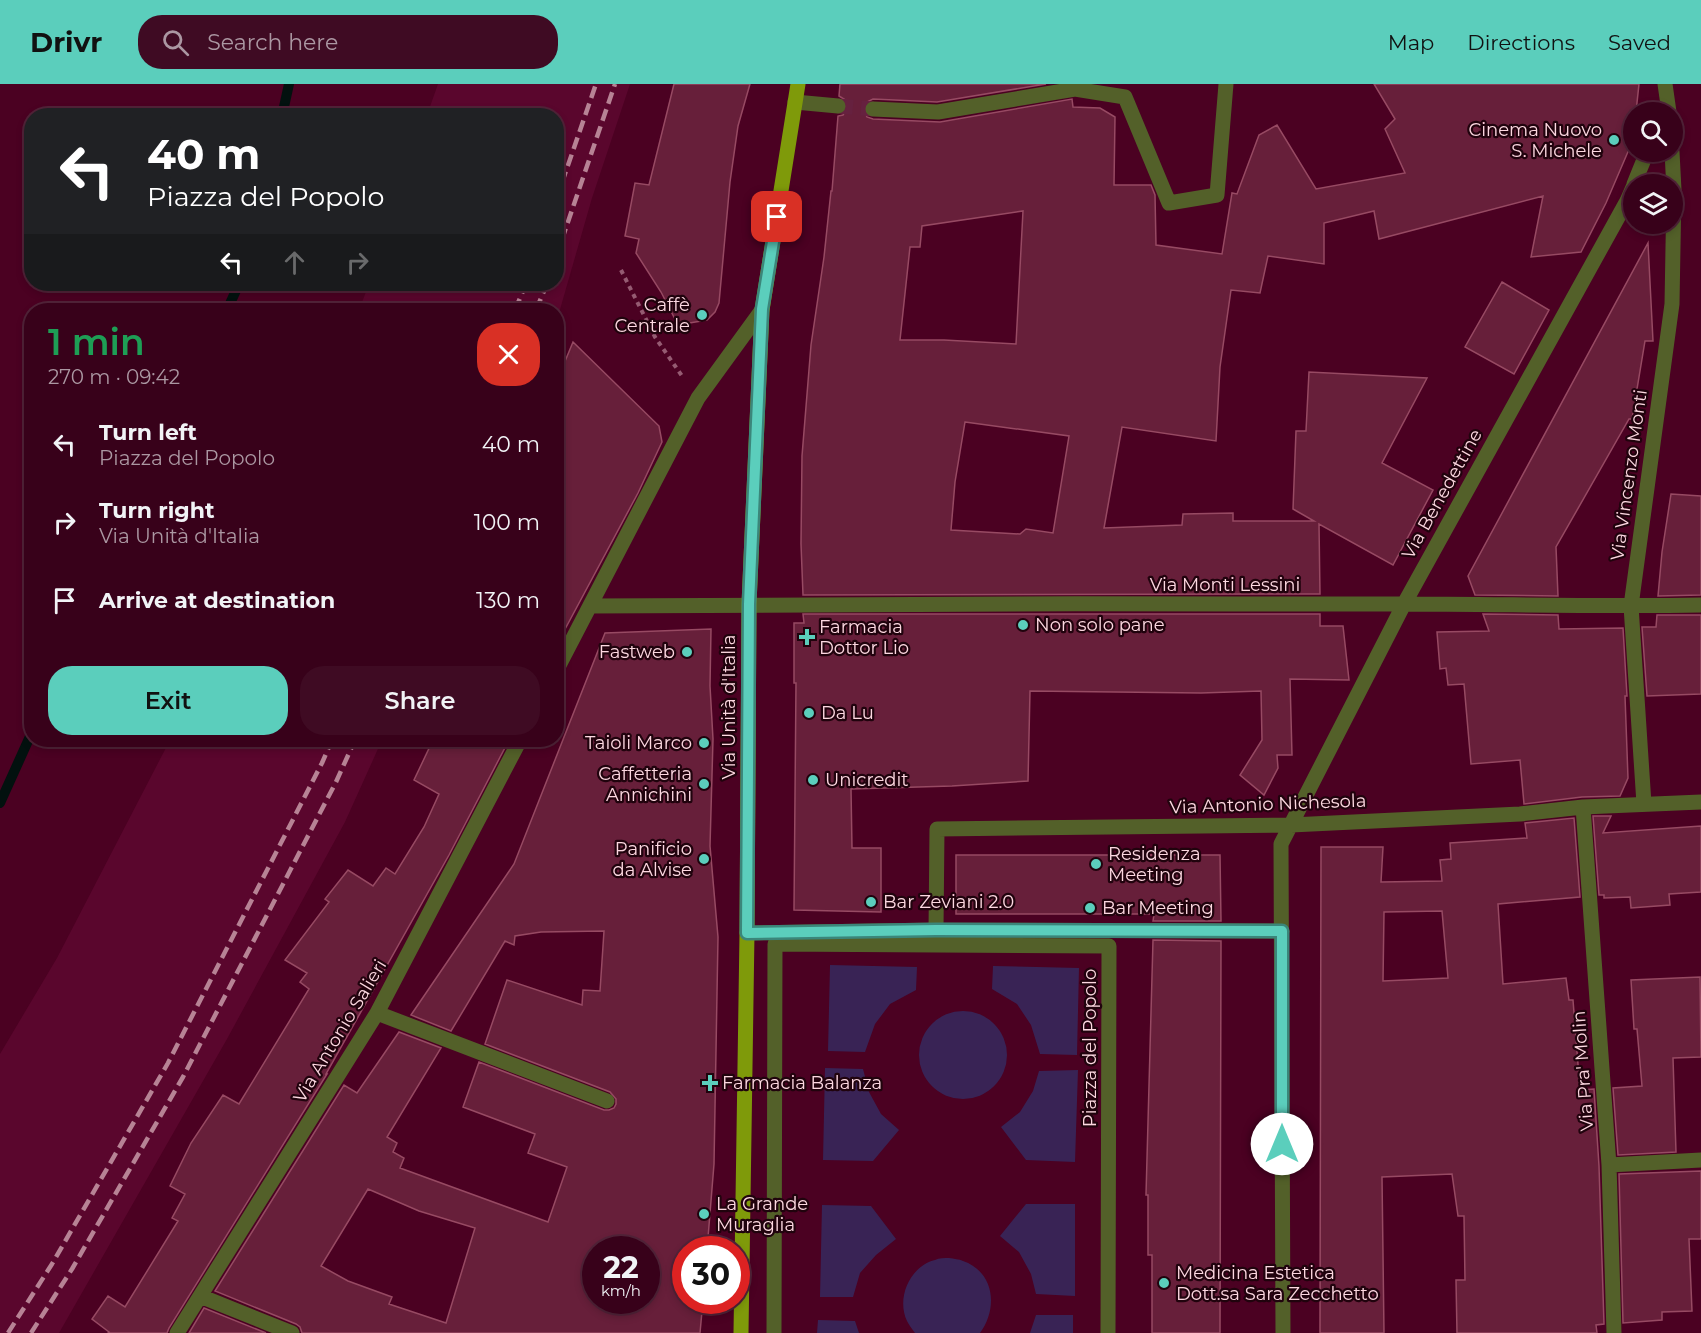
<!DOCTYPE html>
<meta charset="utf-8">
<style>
body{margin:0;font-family:Montserrat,sans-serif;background:#3f0b23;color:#f1f3f6;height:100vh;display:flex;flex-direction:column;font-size:22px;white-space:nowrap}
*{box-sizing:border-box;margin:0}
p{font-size:20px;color:#ab97a2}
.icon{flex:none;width:33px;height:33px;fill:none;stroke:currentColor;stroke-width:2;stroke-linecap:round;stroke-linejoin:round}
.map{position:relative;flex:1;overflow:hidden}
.drawer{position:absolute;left:24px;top:219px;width:540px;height:444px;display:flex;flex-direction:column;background:#38011a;border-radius:24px;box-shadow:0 3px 9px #0003,0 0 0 2px #522339}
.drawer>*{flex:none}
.guide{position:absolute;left:24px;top:24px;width:540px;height:183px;border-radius:24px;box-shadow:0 3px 9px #0003,0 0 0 2px #522339;background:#202124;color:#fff;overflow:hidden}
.tools{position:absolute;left:1623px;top:18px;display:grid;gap:12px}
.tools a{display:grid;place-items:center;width:60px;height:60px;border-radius:50%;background:#38011a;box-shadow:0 3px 9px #0003,0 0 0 2px #522339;font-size:30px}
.speed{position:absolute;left:582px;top:1152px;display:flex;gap:12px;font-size:30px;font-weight:700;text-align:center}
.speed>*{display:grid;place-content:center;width:78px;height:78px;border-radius:50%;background:#38011a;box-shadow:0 3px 9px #0003,0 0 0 2px #522339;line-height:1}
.speed small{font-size:15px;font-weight:400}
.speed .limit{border:9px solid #d22;background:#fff;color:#111}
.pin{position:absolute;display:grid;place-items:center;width:51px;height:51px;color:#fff;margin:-26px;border-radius:12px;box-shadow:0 3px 9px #0006}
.me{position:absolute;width:66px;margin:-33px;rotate:0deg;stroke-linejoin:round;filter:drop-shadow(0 0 4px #0008)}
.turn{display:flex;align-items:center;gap:21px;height:126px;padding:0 24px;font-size:27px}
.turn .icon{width:78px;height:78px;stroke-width:2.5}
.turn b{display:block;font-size:42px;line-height:51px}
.lanes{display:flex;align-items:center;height:57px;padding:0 24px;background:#0003;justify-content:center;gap:30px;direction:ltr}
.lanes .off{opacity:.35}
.round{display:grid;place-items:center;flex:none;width:63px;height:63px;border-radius:24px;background:#3f0b23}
.head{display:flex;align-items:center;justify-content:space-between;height:102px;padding:0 24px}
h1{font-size:36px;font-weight:600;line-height:45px;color:#1e9e55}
.primary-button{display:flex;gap:12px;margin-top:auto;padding:12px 24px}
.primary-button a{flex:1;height:69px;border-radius:24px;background:#5bcebc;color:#111;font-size:24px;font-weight:600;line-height:69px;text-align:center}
.primary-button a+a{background:#3f0b23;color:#f1f3f6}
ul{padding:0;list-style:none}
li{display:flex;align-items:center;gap:18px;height:78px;padding:0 24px}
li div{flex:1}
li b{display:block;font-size:22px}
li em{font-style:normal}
header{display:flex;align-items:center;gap:36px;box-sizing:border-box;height:84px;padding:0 30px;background:#5bcebc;color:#111}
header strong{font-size:28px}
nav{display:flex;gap:33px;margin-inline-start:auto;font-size:21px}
.search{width:420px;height:54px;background:#3f0b23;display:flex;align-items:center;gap:15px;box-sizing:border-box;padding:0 21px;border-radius:24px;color:#ab97a2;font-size:22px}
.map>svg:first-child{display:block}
.built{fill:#5a062d}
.green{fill:#392355}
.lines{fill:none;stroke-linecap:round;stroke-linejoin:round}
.stream{stroke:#03110f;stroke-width:10}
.building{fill:#671f3a;stroke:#974a63;stroke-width:1.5;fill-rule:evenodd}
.minor-tunnel{stroke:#66213f;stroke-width:15;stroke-dasharray:15 8;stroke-linecap:butt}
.path{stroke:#955b72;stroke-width:4;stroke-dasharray:4.5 4.5;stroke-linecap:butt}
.minor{stroke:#536029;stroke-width:15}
.major{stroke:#7f9a0a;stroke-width:15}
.rail{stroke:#b78395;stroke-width:4.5;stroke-dasharray:12 6;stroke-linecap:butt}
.route-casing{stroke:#3b867a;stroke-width:15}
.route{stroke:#5bcebc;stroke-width:10}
.poi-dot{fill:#5bcebc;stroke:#20030d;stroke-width:2}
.labels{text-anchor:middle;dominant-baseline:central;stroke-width:4.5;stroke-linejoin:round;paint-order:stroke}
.poi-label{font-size:18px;fill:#fdd8e1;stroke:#20030d;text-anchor:start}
.street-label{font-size:18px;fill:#fdd8e1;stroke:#20030d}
</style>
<header>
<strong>Drivr</strong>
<div class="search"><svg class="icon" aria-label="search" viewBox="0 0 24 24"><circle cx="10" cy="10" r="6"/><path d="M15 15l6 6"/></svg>Search here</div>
<nav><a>Map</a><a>Directions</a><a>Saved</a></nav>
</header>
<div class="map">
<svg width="1701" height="1249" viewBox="0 0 1701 1249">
<rect width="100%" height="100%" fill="#4b0122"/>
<path class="built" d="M438 0H630L592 114 557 236 556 226H359L369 200H556V32L427 31Z
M170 656H382L345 738 227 955 59 1249H0V970L57 874Z"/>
<path class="green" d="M830 881 917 883 916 906 890 920 875 940 865 968 828 967Z
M993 882 1079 884 1077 971 1040 970 1031 941 1017 920 992 905Z
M919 971a44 44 0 1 1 88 0a44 44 0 1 1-88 0Z
M825 984 863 985 869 1008 881 1030 899 1046 873 1077 823 1076Z
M1078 986 1075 1078 1026 1076 1001 1043 1020 1028 1033 1007 1039 987Z
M1026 1120H1075V1212L1036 1210 1031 1190 1019 1168 1000 1152Z
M822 1121 871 1122 896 1155 876 1171 860 1189 853 1213H820Z
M949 1174C954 1175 959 1175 963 1177 995 1188 998 1225 980 1249H915C912 1245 909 1241 907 1237 896 1214 910 1182 935 1176 939 1174 945 1174 949 1174Z
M1036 1231H1073V1249H1030Z
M818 1236 855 1237 859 1249H817Z"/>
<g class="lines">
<path class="stream" d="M282 32 289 0
M227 226 239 200
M0 719 32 648"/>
</g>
<path class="building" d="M674 0H750L738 42 730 98 719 219 715 228 707 236 678 241 661 208 636 169 639 155 625 152 635 99 649 101Z
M840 0H1046L937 18 873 15 865 19 863 25 867 33 873 35 940 38 1072 15 1073 23 1100 24 1115 33 1114 101H1151L1155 111 1156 161 1222 170 1232 109 1237 110 1259 51 1277 41 1316 105 1405 89 1385 45 1395 35 1374 0H1639L1636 28H1634V46L1630 63 1606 119 1581 168 1531 173 1543 112 1379 155 1374 127 1324 139V180L1268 172 1260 209 1231 206 1220 283 1216 357 1122 343 1104 444 1182 441 1183 430 1233 429V437H1314L1293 425 1296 347H1306L1309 288 1427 294 1382 379 1433 406 1393 481 1319 440 1320 510 803 511 801 460 802 372 811 261 824 173 831 107H832L838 32 843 31 848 23 847 17 839 12ZM1023 127 1016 260 944 256H900L910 163H920L922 142ZM965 338 1069 352 1053 449 1026 445 1020 450 951 446 955 398Z
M1648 159 1653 257H1645L1632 335H1629L1556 463 1558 512 1475 511 1468 492Z
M1502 198 1549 226 1514 290 1465 263Z
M573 258 659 342 662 358 638 409 556 562V299Z
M1671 410 1701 412V511L1658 512 1662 468Z
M803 530H1320V542H1343L1349 596 1290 595 1292 671H1277L1278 684 1264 711 1240 691 1262 656 1261 607 1201 609 1030 607 1028 697 952 702 851 705 852 764H881V828L794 826 796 599H794V539H804Z
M1483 530 1558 531 1559 545 1623 544 1627 612H1625L1628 694 1620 712 1582 713 1524 720 1520 676 1471 680 1464 600 1448 601 1446 584 1440 585 1437 548 1489 547Z
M1657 531H1701V610L1647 612 1642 543H1656Z
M711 545 710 602 713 655 710 762 718 853 714 1080 707 1166H686V1216H703L700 1249H302L300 1243 296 1240 215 1207 344 1001 357 1009 399 948 441 964 387 1053 397 1059 393 1068 404 1074 400 1084 548 1138 567 1083 528 1069 535 1050 463 1023 479 978 604 1026H609L614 1024 616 1020V1015L610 1008 485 960 507 896 582 921 583 906 600 907 604 847 541 848 515 852 514 861 505 857 451 947 411 931 514 780 605 549ZM368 1105 419 1127 475 1144 446 1239 389 1220 392 1213 348 1197 321 1182ZM596 1166H646V1216H596Z
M433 656H509L449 771 326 990H327L169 1244 167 1249H108L109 1248 92 1235 108 1212 125 1223 178 1137 172 1134 185 1110 170 1102 191 1059 223 1011 239 1020 309 905 300 898 307 889 285 876 329 818 325 815 348 786 373 802 386 784 395 790 424 743 439 710 414 696Z
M1593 732H1611L1603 749 1701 742V808L1669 810 1670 821 1631 824 1630 813 1604 814V811H1599Z
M1574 734 1580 813 1498 820 1503 900 1566 894 1569 916H1573L1580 1006 1594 1005 1599 1082 1604 1240 1596 1241 1597 1249H1457L1456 1196H1465L1464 1132H1458L1452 1090 1382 1093 1384 1249H1320L1321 763H1383L1381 798 1442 797 1440 776 1451 775 1450 759 1527 754 1525 739ZM1442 827 1448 894 1383 897 1384 828Z
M956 771H1220L1221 837H1153L1154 830H956Z
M1153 856 1221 857 1220 1249H1152V1171H1148V1111H1146Z
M1700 893 1701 973 1673 974 1676 1068 1618 1071 1613 1004 1642 1002 1637 945H1634L1631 896Z
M1701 1087V1155H1689L1692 1227 1662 1228V1236L1623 1239 1619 1090Z
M204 1224 266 1249H189Z"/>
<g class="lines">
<path class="minor-tunnel" d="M838 22 873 25"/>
<path class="path" d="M621 186 655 253 682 292"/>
<path class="minor" d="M1665 0 1669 28
M795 18 838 22
M873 25 938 28 1075 5 1125 13 1169 119 1217 111 1226 0
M1634 100 1647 68
M590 522C860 519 1130 520 1400 520 1500 520 1601 523 1701 521
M556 587 698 314 762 226
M1644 720 1631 522 1672 220 1674 106 1672 68
M1583 723 1609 1081 1614 1249
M936 846 937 745 1291 741 1520 730 1583 723 1701 718
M747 849 936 846 1282 847
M377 929 607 1017
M1609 1081 1701 1076
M200 1212 292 1249
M177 1249 377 929 520 656
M774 1249 775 860 1109 862 1108 1249
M1283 1249 1281 760 1404 520 1627 117 1634 101"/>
<path class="major" d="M741 1249 747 849 749 520 762 226 798 0"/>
<path class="rail" d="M556 116 596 0
M556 173 615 0
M515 226 526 200
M536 226 547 200
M8 1249 52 1180 168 979 322 679 332 656
M31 1249 72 1185 183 993 336 698 355 656"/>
</g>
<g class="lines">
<g class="route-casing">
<path id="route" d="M777 133 762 225 749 520 747 849 936 846 1282 847V1060"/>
</g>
<use href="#route" class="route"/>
</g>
<g class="poi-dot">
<circle cx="1614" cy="56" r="6"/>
<circle cx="702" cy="231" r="6"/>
<circle cx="1023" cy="541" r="6"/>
<path d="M804 544h6v6h6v6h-6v6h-6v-6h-6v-6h6z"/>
<circle cx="687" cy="568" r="6"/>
<circle cx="809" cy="629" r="6"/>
<circle cx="704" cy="659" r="6"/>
<circle cx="813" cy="696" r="6"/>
<circle cx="704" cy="700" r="6"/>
<circle cx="704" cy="775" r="6"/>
<circle cx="1096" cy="780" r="6"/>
<circle cx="871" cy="818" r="6"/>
<circle cx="1090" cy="824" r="6"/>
<path d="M707 990h6v6h6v6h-6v6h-6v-6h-6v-6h6z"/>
<circle cx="704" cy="1130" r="6"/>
<circle cx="1164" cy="1199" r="6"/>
</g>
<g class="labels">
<g class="poi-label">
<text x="1602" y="46" text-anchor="end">Cinema Nuovo<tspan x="1602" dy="21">S. Michele</tspan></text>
<text x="690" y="221" text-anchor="end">Caffè<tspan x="690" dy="21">Centrale</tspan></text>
<text x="1035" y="541">Non solo pane</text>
<text x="819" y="543">Farmacia<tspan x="819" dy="21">Dottor Lio</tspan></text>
<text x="675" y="568" text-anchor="end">Fastweb</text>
<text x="821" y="629">Da Lu</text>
<text x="692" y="659" text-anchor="end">Taioli Marco</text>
<text x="692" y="690" text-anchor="end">Caffetteria<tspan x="692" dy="21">Annichini</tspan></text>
<text x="825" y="696">Unicredit</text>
<text x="692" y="765" text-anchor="end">Panificio<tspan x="692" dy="21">da Alvise</tspan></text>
<text x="1108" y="770">Residenza<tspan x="1108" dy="21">Meeting</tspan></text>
<text x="883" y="818">Bar Zeviani 2.0</text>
<text x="1102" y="824">Bar Meeting</text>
<text x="722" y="999">Farmacia Balanza</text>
<text x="716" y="1120">La Grande<tspan x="716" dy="21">Muraglia</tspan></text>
<text x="1176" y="1189">Medicina Estetica<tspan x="1176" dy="21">Dott.sa Sara Zecchetto</tspan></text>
</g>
<g class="street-label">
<text transform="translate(1629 391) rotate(-82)">Via Vincenzo Monti</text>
<text transform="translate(1442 410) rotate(-61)">Via Benedettine</text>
<text x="1225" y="501">Via Monti Lessini</text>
<text transform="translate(729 623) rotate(-90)">Via Unità d'Italia</text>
<text transform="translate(1268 720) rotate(-2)">Via Antonio Nichesola</text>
<text transform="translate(340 947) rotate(-59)">Via Antonio Salieri</text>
<text transform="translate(1090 964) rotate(-90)">Piazza del Popolo</text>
<text transform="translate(1583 987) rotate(-94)">Via Pra' Molin</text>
</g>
</g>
</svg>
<div class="tools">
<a><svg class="icon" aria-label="search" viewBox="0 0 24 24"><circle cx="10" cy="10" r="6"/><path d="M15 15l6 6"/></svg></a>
<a><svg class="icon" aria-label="layers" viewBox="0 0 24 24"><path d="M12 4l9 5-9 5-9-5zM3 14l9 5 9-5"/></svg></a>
</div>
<div class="speed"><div>22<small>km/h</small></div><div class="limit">30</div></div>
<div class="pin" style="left:777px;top:133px;background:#d93025"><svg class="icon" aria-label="arrive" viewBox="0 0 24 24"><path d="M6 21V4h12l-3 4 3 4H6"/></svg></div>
<svg class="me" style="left:1282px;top:1060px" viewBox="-20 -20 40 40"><circle r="19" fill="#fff"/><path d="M0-13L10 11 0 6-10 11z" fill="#5bcebc"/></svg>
<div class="guide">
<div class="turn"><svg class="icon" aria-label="left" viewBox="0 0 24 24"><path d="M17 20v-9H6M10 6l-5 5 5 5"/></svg><div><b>40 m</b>Piazza del Popolo</div></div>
<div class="lanes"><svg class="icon" aria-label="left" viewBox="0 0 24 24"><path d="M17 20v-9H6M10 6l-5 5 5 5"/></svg><svg class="icon off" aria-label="ahead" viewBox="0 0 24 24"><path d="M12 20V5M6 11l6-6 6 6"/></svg><svg class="icon off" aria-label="right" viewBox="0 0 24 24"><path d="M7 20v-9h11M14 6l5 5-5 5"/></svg></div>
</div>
<section class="drawer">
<div class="head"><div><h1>1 min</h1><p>270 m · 09:42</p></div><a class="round" style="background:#d93025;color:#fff"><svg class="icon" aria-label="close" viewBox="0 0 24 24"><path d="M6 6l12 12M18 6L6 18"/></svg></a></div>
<ul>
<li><svg class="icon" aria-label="left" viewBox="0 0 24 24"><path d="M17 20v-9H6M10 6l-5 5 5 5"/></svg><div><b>Turn left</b><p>Piazza del Popolo</p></div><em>40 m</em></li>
<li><svg class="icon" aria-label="right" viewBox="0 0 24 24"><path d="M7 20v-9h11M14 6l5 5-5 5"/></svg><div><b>Turn right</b><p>Via Unità d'Italia</p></div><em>100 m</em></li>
<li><svg class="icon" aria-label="arrive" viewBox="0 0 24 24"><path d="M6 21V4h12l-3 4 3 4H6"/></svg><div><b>Arrive at destination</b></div><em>130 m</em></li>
</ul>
<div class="primary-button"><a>Exit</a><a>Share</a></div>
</section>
</div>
